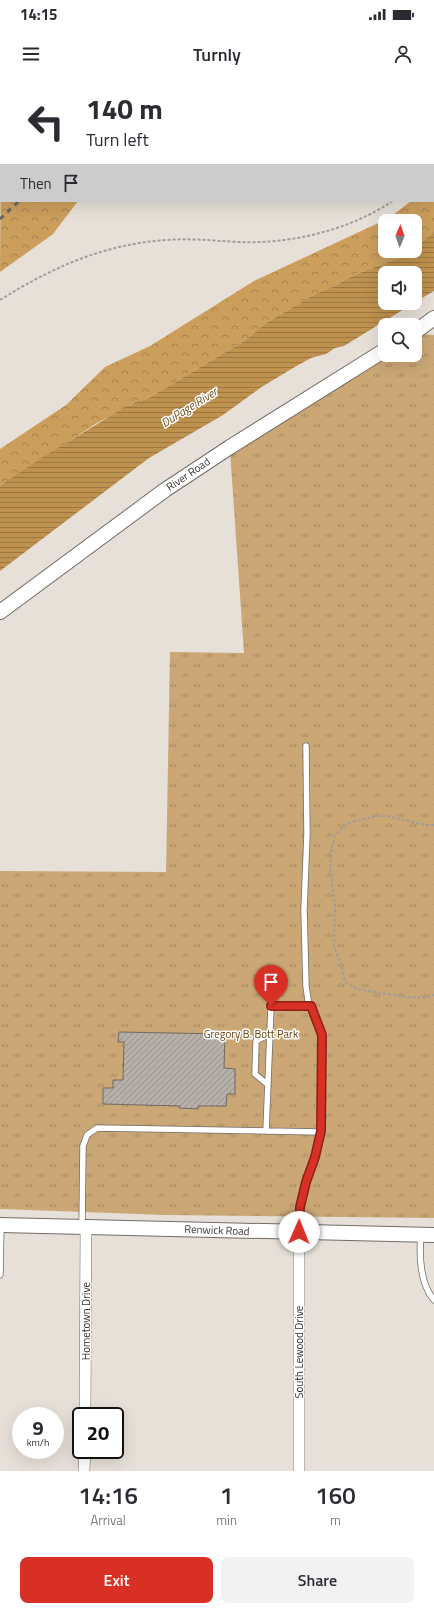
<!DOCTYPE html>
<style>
body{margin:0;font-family:"Titillium Web",sans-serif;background:#f2f2f3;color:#2b2b33;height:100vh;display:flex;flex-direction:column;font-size:15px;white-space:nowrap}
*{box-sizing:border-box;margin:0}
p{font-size:13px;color:#7c7c81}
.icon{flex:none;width:22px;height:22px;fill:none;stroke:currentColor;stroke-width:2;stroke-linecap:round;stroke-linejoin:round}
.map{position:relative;height:1391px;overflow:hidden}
.details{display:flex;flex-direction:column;background:#fff;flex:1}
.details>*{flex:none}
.top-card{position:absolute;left:0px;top:0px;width:434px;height:122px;box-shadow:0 4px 16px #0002;background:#fff;color:#2b2b33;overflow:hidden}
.needle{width:26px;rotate:2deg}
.controls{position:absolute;left:378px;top:134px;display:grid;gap:8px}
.controls a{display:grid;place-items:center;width:44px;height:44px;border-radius:8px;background:#fff;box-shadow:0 4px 16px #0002;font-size:20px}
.speed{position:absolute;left:12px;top:1327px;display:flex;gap:8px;font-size:20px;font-weight:700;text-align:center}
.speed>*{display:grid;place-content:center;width:52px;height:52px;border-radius:50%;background:#fff;box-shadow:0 4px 16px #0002;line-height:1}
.speed small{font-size:10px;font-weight:400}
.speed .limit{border:2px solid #111;border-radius:6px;background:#fff;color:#111}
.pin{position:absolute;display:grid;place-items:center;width:34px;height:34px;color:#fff;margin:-41px -17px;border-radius:50% 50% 50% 0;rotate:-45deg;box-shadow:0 0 4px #0007}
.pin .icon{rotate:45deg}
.me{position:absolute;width:44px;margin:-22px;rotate:1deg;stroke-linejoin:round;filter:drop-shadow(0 0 3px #0008)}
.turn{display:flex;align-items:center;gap:14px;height:84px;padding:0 20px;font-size:18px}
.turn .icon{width:52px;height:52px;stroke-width:2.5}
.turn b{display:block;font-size:28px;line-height:34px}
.then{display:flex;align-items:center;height:38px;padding:0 20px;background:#0003;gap:8px;font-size:15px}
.eta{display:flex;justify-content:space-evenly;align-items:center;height:68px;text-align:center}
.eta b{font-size:24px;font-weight:600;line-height:28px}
.button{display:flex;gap:8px;margin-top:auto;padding:8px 20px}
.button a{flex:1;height:46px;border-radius:8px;background:#d93025;color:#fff;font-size:16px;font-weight:600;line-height:46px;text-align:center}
.button a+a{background:#f2f2f3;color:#2b2b33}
.status{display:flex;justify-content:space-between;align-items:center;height:28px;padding:0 20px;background:#fff;direction:ltr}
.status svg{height:11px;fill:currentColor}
header{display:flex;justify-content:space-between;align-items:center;height:52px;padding:0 20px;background:#fff;font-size:18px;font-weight:600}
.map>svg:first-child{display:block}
.forest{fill:url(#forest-crowns)}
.park{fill:url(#park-tufts)}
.water{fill:url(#water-rules)}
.building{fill:url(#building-hatch);stroke:#6f6962}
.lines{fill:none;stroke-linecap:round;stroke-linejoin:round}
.service-casing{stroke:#716c65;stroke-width:7}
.minor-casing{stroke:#716c65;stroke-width:12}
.tertiary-casing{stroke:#716c65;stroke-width:16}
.path{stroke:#a19c96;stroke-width:2;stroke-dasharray:3 2;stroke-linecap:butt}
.service{stroke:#fff;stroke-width:5.5}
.minor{stroke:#fff;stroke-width:11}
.tertiary{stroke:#fff;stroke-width:14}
.rail{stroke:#6a6661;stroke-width:3;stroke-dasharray:5 5;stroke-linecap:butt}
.route-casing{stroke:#8d1f18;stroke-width:10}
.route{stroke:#d93025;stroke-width:7}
.labels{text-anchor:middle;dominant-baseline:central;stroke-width:3;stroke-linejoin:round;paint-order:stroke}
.street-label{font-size:11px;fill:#35332f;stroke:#fff}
.park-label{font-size:11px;fill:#654511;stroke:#fff}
.water-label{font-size:12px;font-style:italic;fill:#71511f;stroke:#fff}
</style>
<div class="status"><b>14:15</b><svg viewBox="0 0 49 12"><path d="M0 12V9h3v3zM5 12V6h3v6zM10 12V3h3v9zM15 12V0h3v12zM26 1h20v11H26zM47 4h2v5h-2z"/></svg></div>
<header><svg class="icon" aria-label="menu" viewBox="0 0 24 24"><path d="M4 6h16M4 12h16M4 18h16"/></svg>Turnly<svg class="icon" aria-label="person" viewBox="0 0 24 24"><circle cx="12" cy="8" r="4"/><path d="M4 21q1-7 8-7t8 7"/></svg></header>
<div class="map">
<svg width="434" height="1391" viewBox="0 0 434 1391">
<defs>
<pattern id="forest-crowns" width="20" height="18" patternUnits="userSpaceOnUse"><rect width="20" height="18" fill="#cc9e5c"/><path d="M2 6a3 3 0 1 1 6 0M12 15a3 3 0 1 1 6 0" fill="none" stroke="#a6814c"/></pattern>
<pattern id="park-tufts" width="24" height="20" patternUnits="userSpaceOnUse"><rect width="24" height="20" fill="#cba776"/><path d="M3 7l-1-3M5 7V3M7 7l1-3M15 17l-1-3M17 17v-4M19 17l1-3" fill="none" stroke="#a68961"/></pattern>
<pattern id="water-rules" width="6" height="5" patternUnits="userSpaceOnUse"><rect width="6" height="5" fill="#bf914f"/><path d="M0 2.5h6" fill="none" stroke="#9c7742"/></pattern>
<pattern id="building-hatch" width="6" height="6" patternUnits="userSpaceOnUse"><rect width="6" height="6" fill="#b6b0a8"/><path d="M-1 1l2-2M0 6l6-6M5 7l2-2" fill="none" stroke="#959089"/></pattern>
</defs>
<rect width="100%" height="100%" fill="#e6e0d8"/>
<path class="forest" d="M1 60V121H78L53 154 0 192Z
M434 104V152L415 167V141H385V171H409L401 177 354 195 334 206 313 215 266 243 244 261 147 319 135 322 131 326 97 343 0 406V369L66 325 105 287 150 266 254 201 389 138 411 121H433Z"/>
<path class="park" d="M416 254 434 255V1138L166 1135 0 1129V791L166 792 170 572 244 573 230 371 385 275H415Z"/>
<path class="water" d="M434 152V211L415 222V193H385V223H414L344 266 335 268 326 274 311 278 293 288 260 308 223 335 149 378 0 491V406L4 403 43 377 127 326H131L135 322 147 319 244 261 266 243 313 215 334 206 354 195 401 177 409 171H415V167Z"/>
<path class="building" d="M119 952 225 954 224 988 235 989V1014H227L226 1026H198V1029L179 1028 180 1026 103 1024V1008H113V1000H123L124 962H118Z"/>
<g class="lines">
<g class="service-casing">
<path id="service" d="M267 1004 255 994 256 961 269 954
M266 1051 271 927 311 926
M82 1146 83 1066 87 1055 97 1048 320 1052
M299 1152 300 1127 306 1102 315 1077 321 1051 322 955 308 920 306 906 304 830 307 754 306 666
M421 1155C419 1175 420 1204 434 1220
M0 1195 1 1145"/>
</g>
<g class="minor-casing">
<path id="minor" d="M11 1V0
M0 3 1 4
M0 19 1 18
M299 1152V1391
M85 1336 86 1146
M84 1391 85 1370"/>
</g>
<g class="tertiary-casing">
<path id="tertiary" d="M415 252 434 238
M0 532 165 410 230 367 385 270
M0 1145 434 1155"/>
</g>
<path class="path" d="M32 0 34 1
M54 1 55 0
M0 61 1 60
M433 89 434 88
M0 220C53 187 104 164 167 160 191 158 215 161 240 162 292 164 349 150 393 121
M434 745H426L387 736H378L352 742 343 747 335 756 332 766 330 786 335 825 334 867 341 883 345 902 357 909 407 917 425 918 434 915"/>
<use href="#service" class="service"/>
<use href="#minor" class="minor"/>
<use href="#tertiary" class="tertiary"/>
<path class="rail" d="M141 1 142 0
M0 139 19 121"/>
</g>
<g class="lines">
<g class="route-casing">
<path id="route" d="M271 926H311L322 955 321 1051 315 1077 306 1102 300 1127 299 1152"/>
</g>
<use href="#route" class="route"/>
</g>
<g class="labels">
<g class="street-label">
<text transform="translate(188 394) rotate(-34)">River Road</text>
<text transform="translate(217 1150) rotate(2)">Renwick Road</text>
<text transform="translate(86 1241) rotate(-90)">Hometown Drive</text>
<text transform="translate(299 1272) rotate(-90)">South Lewood Drive</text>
</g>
<g class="park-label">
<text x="251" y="954">Gregory B. Bott Park</text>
</g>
<g class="water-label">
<text transform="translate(189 327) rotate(-32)">DuPage River</text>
</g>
</g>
</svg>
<div class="controls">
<a><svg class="needle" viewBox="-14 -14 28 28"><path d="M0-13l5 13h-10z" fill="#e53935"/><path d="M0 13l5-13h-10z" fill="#7c7c81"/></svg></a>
<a><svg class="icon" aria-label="sound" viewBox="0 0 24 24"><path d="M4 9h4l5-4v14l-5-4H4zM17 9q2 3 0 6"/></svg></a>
<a><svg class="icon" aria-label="search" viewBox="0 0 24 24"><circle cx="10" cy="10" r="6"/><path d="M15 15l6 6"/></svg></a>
</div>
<div class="speed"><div>9<small>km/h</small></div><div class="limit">20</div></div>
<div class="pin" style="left:271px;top:926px;background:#d93025"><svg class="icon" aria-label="arrive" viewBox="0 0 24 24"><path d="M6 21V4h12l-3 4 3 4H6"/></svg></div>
<svg class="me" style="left:299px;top:1152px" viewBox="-20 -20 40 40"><circle r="19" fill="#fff"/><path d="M0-13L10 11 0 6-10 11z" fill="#d93025"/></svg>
<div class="top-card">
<div class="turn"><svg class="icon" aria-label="left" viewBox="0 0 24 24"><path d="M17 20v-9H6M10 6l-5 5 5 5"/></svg><div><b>140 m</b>Turn left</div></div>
<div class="then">Then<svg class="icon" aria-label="arrive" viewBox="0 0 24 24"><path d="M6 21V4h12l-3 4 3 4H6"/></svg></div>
</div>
</div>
<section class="details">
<div class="eta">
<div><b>14:16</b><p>Arrival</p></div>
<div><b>1</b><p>min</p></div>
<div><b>160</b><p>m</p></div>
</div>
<div class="button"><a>Exit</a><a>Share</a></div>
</section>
